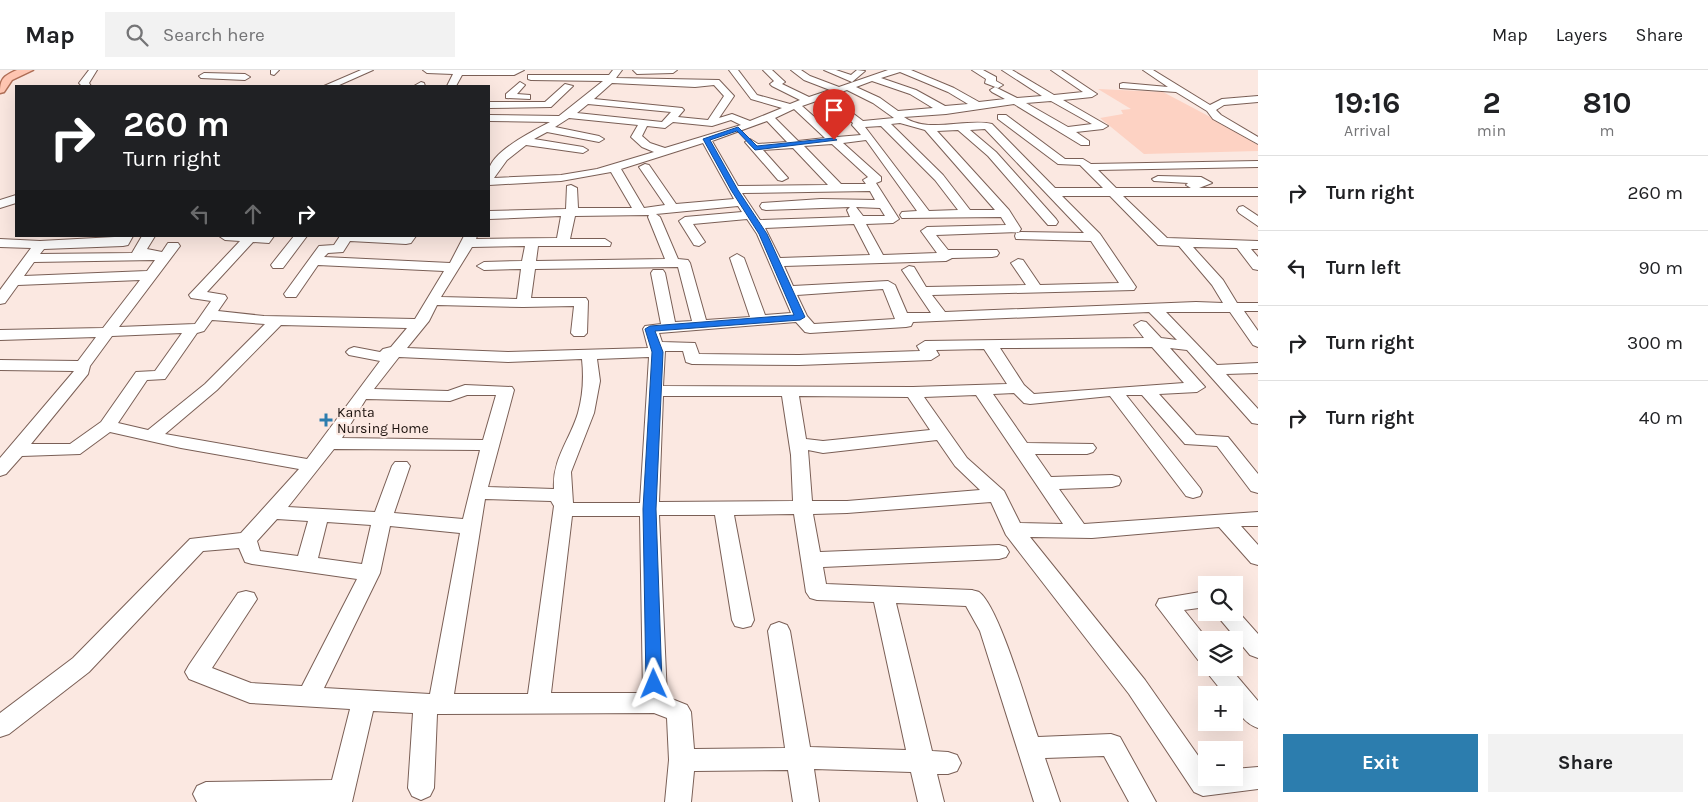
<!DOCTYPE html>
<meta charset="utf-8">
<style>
body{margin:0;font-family:Karla,sans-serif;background:#f2f2f2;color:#202124;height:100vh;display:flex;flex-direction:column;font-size:19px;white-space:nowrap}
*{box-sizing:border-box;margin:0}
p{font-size:16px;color:#757577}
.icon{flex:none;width:28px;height:28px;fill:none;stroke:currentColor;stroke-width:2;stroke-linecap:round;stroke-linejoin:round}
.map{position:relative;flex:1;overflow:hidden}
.drawer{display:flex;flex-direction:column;background:#fff;width:450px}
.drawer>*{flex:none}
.guide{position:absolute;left:15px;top:15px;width:475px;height:152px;border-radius:0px;box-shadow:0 5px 20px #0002;background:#202124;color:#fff;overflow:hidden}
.buttons{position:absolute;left:1198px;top:506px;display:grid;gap:10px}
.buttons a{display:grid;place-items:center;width:45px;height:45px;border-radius:0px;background:#fff;box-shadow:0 5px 20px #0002;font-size:25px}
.pin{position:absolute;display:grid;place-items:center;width:42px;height:42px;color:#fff;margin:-51px -21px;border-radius:50% 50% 50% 0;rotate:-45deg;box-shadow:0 0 5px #0007}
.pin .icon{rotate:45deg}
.me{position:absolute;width:55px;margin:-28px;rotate:359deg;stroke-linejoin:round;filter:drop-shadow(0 0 4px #0008)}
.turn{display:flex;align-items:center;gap:18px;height:105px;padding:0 25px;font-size:22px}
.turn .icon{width:65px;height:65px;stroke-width:2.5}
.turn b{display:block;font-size:35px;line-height:42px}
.lanes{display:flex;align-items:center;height:48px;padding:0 25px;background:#0003;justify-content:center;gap:25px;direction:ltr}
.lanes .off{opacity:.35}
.eta{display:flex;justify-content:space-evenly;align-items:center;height:85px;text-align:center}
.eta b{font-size:30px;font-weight:700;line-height:35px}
.primary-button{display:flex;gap:10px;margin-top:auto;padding:10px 25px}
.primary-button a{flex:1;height:58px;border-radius:0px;background:#2c7dae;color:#fff;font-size:20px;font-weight:700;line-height:58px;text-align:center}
.primary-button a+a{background:#f2f2f2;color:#202124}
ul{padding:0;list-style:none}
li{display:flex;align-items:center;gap:15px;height:75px;padding:0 25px;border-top:1px solid #e0e0e0}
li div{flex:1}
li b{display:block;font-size:19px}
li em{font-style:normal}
header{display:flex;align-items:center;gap:30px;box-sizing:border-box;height:70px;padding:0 25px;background:#fff;border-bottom:1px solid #e0e0e0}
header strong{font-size:24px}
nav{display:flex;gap:28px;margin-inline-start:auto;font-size:18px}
.search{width:350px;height:45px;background:#f2f2f2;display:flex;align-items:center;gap:12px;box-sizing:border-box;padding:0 18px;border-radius:0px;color:#757577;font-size:19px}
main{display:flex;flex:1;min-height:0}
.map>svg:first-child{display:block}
.green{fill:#fdd2c3}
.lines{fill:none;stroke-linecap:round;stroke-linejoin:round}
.minor-casing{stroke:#7a5f56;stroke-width:2}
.major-casing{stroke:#af6e56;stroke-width:3}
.minor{fill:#fff;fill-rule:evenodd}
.major{fill:#ffc6b2;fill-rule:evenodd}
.route{fill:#1a73e8;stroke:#114b97}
.poi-dot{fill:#2c7dae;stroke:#fbe8e1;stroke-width:2}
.labels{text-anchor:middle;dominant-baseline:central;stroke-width:4.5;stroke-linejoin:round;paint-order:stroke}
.poi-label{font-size:14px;fill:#1b110d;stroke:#fbe8e1;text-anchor:start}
</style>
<header>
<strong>Map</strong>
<div class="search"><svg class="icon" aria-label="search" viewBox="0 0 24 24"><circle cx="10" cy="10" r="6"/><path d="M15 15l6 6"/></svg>Search here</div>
<nav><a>Map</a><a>Layers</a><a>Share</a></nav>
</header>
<main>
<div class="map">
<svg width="1258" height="732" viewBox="0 0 1258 732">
<rect width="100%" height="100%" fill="#fbe8e1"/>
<path class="green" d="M1098 19 1163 22 1216 50 1258 75V81L1144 84 1100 48 1123 44 1121 40 1131 39Z"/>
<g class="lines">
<g class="minor-casing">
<path id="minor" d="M89 0H97L89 13 91 16H82L79 13Z
M271 0H279L274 5 271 4Z
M361 0H373L337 16H324Z
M423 0H524L514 5H462L456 16H447L453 4 427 3Z
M613 0H622L616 8 719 10 734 26 719 48 732 44 750 51 782 38 751 29 729 0H738L757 25 790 34 800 30 772 16 770 14 774 11 763 0H772L785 12 782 14 809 27 830 20 804 10 791 0H801L810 6 839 17 888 0H911L954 18 979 32 1005 29 992 22 990 20 995 17 1017 28 1042 26 1002 0H1012L1054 25 1083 22 1051 0H1061L1097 24 1092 27 1063 30 1108 56 1103 59 1076 62 1089 71V75H1081L1014 34 946 44 904 47C927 64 966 48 992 54L1055 118H1103L1080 95 1058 94 998 49V45H1006L1065 89H1083L1091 94 1258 91V97L1098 100 1116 118H1191L1186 115 1188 113 1154 111 1152 109 1158 106 1201 107 1212 113 1199 118H1258V126H1123L1167 168 1258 171V179H1251L1258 187V200L1253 199 1237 178 1193 177 1223 210 1237 233H1258V241H1244L1258 261V277L1253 275 1230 242H1166L1217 295 1258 293V303L1226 304 1258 339V354L1252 353 1187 280 1170 278 1205 317 1197 322 1159 324 1196 365 1228 367 1258 404V423L1251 421 1217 376 1185 374 1142 325H1126L1200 418 1202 422 1200 426 1193 428 1186 426 1110 326 1030 334 1024 333 1014 323 993 324 1027 373 1093 374 1096 378 1093 382 1087 384H1035L1051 407 1112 405 1119 407 1121 411 1119 415 1112 417 1059 419 1084 454 1258 442V456H1241L1258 475V495L1251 493 1219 457 1092 468 1030 467 1145 610 1206 697V708H1234V699L1258 697V719L1203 726 1194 722 1129 624 1006 465 991 432 847 443 813 444 820 482 999 475 1006 477 1009 482 1006 487 999 489 823 497 826 514 972 520C974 521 977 521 979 522 999 536 1028 639 1038 667L1111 664 1120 667 1156 732H1129L1104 686 1045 688 1060 732H1034L980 561 966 536 896 533 932 681 948 682 957 685 961 693 957 701 948 704H937L944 732H918L911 702 814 699 819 732H793L788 700 694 701 691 732H665L669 690 667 648 654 643 437 644 434 718 430 726 421 730 412 726 408 718 413 643 373 641 352 732H197L193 724 197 716 206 712 332 710 350 639 250 633 189 609 185 602 189 595 238 523 246 521 254 523 257 529 212 598 251 613 302 616 357 509 252 494 245 492 239 478 203 481 89 602 9 664 0 667V643L73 588 190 469 241 463 299 399 181 378 110 362 80 384 22 386 6 404 0 406V388L74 301 0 300V290L78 291 96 267 0 270V260L103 258 140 210 18 215 5 233 0 234V220L31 178 0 177V169L40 171 133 166 128 175 123 176 44 179 40 184 132 183 142 166H155L147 179 162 182 168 173H178L180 176 119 257 195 254 211 231 191 228 189 225 240 171 225 170 219 166H274L269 173 253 172 207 222 225 225 227 228 218 241 264 246 415 249 444 201 318 195 296 227H286L284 224 319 176 334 175 340 166H416L411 173 406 174 350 171 343 182 328 183 324 187 450 193 464 166H477L476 169 557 168 561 146 489 149V141L566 139 567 116 571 115 577 118 578 138H632L611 102 561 111 489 115C489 110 488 104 489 100 492 81 535 60 550 52L489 51V45L559 46 603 11 531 10 528 9V5H609ZM900 2 948 22 968 34 945 36 916 20 881 8ZM872 11 910 24 933 38 898 41 880 28 856 17ZM612 13 695 17 714 15 724 26 708 50 678 47 684 40 682 38 594 29ZM847 20 873 33 894 48 863 51 830 26ZM822 29 853 53 852 55 861 65 837 67 802 36ZM1051 31 1092 54 1068 57 1026 33ZM588 34 671 42 662 52 577 43ZM794 39 825 68 798 71 775 48ZM569 48 638 55 631 67 642 77 654 82 597 99 561 105 494 108 507 90 526 75 583 83 588 80 583 77 534 69 547 62 599 72 604 69 599 66 555 57ZM731 50 741 55 665 78 650 73 642 66 647 56 665 58 673 52 712 56ZM767 51 787 72 758 74 750 69 745 72 778 110 782 111 788 108 763 80 793 78 828 115 738 116 712 71ZM900 53 925 60 995 140H970L943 105 891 54ZM881 56 935 110 958 140 929 141 865 57ZM985 59 1084 163 1021 162 1016 163 1015 166 1016 169 1091 171 1119 213 1040 215 1023 190 1018 189 1011 193 1026 215 926 217 914 197 909 196 902 200 931 243H907L895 215 888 211 793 216 784 196 946 191 952 188 992 187 997 186 999 183 997 180H948L936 165 1019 162 1021 159 1009 140 937 61 958 60 988 86 1048 155H1056L1058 152 1056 149 996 82 970 60ZM866 70 917 141 902 142 900 145 902 148 1001 147 1006 155 927 157 921 161 937 183 883 185 866 154 893 153 899 149 876 113 881 111V107L843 73ZM703 73 734 129 676 134 649 95 645 94 639 97 665 135 644 138 621 99ZM832 74 868 107 863 110 866 114H841L804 76ZM870 121 875 130 821 129 762 133 760 136 762 139 766 140 850 137 847 140 850 147 760 150 742 123ZM1062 126H1110L1158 175 1179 176 1212 215 1223 233 1196 232 945 242 932 225 1134 220 1136 217 1100 164ZM738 136 742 142 685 147 679 151 694 175 699 176 705 172 693 154 747 149 757 164 791 243 765 245 744 188 737 184 730 188 750 247 706 250 690 193 688 190 678 189 660 147 656 144ZM856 137 880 138 885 146H863ZM649 145 648 147 665 189 536 191 538 176H610L611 173 605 169H570L575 146ZM854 154 870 185 780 188 765 158ZM525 176 522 191 484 192 477 196 484 200 521 199 517 229 441 227 472 177ZM155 190 147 201 24 206 34 192ZM678 197 692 251 675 252 665 203 663 200H653L651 203 661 254 645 256 643 259 648 278 508 282 407 278 429 251 437 235 523 237 574 236 571 263 574 266H584L587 263 588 231 586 228H531L535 199ZM883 219 895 249 814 254 807 246 797 225ZM1149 242 1177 270 1161 268 1146 252 1141 251 1134 255 1144 268 925 271 917 276 920 281 799 285 699 284 695 273 662 272 659 263 796 252 805 262 810 263 906 257 911 256 913 252ZM212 250 265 254 205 314 148 360 118 353 147 310 165 309 197 263 204 261ZM281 255 407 258 391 277 383 279 380 282 354 277 349 279 346 282 349 285 380 291 307 389 165 364 217 320ZM182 263 155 301 136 302 101 352 70 374H31L88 304 90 296 112 266ZM1152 277 1184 313 1034 324 1024 315 1000 278ZM984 279 1007 314 913 317 663 316 665 281H683L686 292 692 294 799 295 931 290 939 285 936 280ZM399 287 508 292 582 289C584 308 583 325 578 343 570 370 552 389 554 419L488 417 514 320 512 317 465 315 448 321 374 319ZM649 287 640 433H573L571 402 594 343 600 311 597 289ZM467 325H496L483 370 342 368 366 329 450 331ZM976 325 1063 454 1020 453 1004 421 967 388 924 327ZM663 326H782L791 385 793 431 659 432ZM799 326 908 327 930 360 823 371 806 369ZM937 370 955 396 980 420 847 431H812L808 380 823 383ZM334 379 480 380 463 449 394 443 410 396 407 392H395L392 396 375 442 288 437ZM485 429 551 431 554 436 528 624H454ZM794 444 806 522 810 528 817 530 874 532 906 680 810 677 790 561 787 555 779 552 771 555 768 561 785 678 694 679 691 642 687 635 667 627 659 445H715L732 550 735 556 743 558 751 556 754 550 734 445ZM572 446H640L643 623H551ZM277 449 308 451 298 486 260 481 257 471ZM327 452 371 455 362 494 318 488ZM390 456 460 463 430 624 324 618 380 503Z
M633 0H677L673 3 637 4Z
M824 0H836L851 5 857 0 865 1 852 12Z
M972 0H983L996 7V11L1003 15 998 18 985 13 986 9Z
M1143 0H1153L1210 35 1222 29 1258 26V32L1224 35 1216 40 1221 45 1258 67V74L1213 49 1207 41 1176 22 1120 18V14L1123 13 1168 17Z
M204 3 245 4 250 7 245 10 201 8 199 6Z
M421 12 424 13 425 16H414Z
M520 12 525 15 517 24 530 25V29L506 28V24Z
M565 14 573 16 551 37 489 38V32H545Z
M16 125V133L0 138V130Z
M1243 136 1258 146V156L1239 143 1237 140 1239 137Z
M294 166H307L283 198H273L271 195Z
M1206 521V537L1184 540 1208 570 1206 593 1198 590 1156 535 1159 529Z
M1234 537 1258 564V588L1250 585 1214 542H1234Z
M1206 597 1230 598 1258 631V658C1244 653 1234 640 1234 625H1225L1209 605Z"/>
</g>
<g class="major-casing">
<path id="major" d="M17 0H33L12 10 4 22 0 23C0 8 4 6 17 0Z"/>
</g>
<use href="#minor" class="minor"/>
<use href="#major" class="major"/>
</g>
<path class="route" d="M738 57 757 76 834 68 837 70 755 80 737 61 710 70 738 120 767 164 805 247 800 250 655 261 663 282 656 439 662 614 659 618 654 620 649 618 646 614 643 439 652 282 645 259 650 256 794 245 759 164 731 120 703 69Z"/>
<path class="poi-dot" d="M323.5 342.5h5v5h5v5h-5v5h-5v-5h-5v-5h5z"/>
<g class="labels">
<g class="poi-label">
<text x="337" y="342">Kanta<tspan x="337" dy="16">Nursing Home</tspan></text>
</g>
</g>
</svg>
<div class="buttons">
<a><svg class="icon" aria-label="search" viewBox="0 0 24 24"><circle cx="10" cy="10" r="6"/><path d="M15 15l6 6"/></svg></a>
<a><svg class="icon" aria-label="layers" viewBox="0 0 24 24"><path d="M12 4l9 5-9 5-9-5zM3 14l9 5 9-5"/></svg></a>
<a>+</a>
<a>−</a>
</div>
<div class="pin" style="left:834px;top:70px;background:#d93025"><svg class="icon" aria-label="arrive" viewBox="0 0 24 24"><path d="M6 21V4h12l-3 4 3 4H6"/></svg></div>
<svg class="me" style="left:654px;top:614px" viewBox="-20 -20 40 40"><path d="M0-17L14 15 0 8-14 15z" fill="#1a73e8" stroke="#fff" stroke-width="4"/></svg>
<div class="guide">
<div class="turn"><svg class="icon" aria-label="right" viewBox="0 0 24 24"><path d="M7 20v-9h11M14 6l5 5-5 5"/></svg><div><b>260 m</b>Turn right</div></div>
<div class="lanes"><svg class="icon off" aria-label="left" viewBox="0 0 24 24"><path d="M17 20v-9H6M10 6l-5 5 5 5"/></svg><svg class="icon off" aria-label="ahead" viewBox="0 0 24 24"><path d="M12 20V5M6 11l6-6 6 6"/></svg><svg class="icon" aria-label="right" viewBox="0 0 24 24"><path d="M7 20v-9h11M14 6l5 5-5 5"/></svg></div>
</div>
</div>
<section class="drawer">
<div class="eta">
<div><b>19:16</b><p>Arrival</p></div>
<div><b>2</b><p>min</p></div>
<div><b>810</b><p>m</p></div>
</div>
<ul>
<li><svg class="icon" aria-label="right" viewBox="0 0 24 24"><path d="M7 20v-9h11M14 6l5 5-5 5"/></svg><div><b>Turn right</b></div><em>260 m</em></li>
<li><svg class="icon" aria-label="left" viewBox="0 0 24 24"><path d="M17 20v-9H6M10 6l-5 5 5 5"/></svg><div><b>Turn left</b></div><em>90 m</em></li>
<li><svg class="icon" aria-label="right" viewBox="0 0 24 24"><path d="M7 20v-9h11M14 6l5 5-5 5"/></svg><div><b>Turn right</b></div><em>300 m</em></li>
<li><svg class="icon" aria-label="right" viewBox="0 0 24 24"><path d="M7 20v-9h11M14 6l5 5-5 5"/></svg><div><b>Turn right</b></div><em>40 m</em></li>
</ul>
<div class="primary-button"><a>Exit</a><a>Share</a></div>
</section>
</main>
